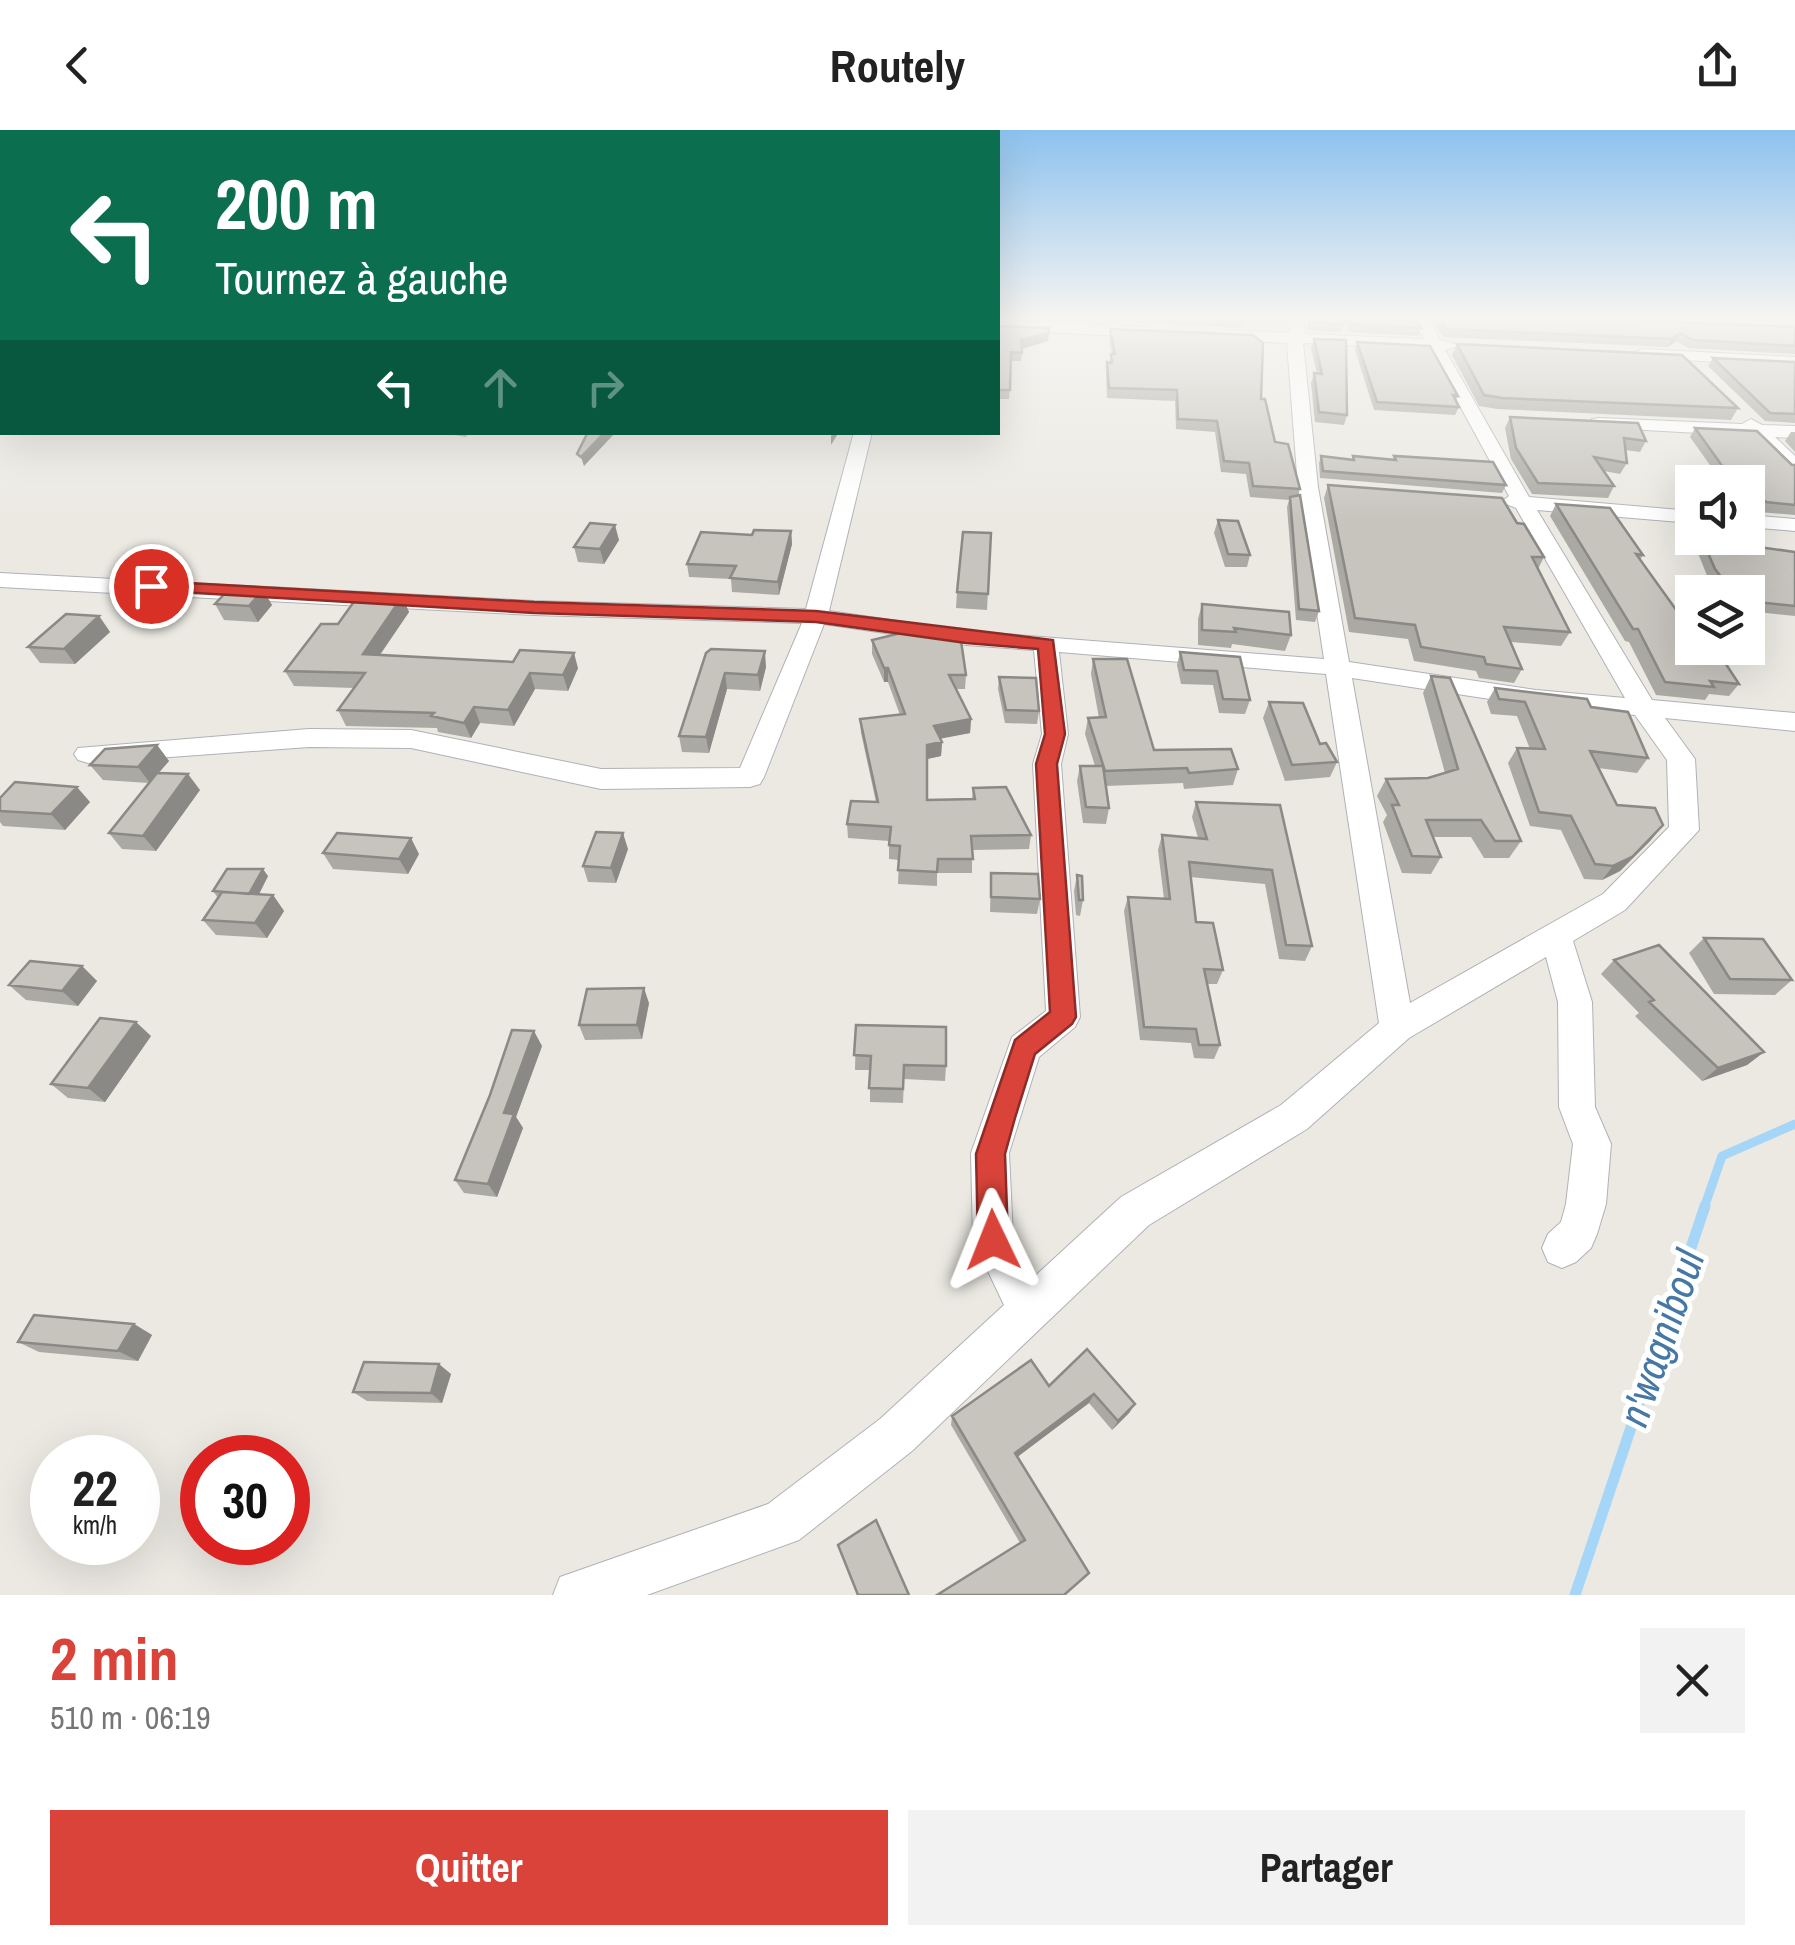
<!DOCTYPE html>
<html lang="fr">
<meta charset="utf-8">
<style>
body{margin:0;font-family:"Archivo Narrow",sans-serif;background:#f2f2f2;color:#222;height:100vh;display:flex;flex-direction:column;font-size:38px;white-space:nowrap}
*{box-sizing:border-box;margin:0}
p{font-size:32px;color:#767676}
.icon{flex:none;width:55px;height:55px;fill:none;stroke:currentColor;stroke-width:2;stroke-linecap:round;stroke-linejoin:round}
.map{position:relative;height:1465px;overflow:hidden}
.side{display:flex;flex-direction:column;background:#fff;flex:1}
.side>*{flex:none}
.hud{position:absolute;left:0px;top:0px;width:1000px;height:305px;box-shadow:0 10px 40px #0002;background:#0b6e4f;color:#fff;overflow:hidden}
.buttons{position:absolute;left:1675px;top:335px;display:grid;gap:20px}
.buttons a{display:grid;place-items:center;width:90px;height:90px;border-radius:0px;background:#fff;box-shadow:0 10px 40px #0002;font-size:50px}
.speed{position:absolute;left:30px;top:1305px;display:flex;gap:20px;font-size:50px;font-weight:700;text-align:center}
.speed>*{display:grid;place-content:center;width:130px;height:130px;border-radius:50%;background:#fff;box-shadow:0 10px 40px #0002;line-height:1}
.speed small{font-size:25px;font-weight:400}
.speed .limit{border:15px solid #d22;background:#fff;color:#111}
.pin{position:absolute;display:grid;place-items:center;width:85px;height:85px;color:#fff;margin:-42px;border:5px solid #fff;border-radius:50%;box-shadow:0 2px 10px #0007}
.me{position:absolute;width:110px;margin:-55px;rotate:358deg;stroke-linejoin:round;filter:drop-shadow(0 0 8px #0008)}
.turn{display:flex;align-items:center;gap:35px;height:210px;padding:0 50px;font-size:45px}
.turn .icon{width:130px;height:130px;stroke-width:2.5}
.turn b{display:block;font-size:70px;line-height:85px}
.lanes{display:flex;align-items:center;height:95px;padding:0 50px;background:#0003;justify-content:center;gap:50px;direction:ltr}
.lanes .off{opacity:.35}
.round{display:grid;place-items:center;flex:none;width:105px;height:105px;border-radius:0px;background:#f2f2f2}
.headline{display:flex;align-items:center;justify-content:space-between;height:170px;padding:0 50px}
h1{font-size:60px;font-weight:800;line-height:75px;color:#d9433a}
.primary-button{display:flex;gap:20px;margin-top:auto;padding:20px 50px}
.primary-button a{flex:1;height:115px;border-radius:0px;background:#d9433a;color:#fff;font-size:40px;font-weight:800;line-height:115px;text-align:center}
.primary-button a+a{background:#f2f2f2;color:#222}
header{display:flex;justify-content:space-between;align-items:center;height:130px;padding:0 50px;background:#fff;font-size:45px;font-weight:800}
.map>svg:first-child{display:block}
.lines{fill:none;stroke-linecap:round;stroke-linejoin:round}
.stream-far1{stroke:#a6d6f7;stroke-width:9}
.stream{stroke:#a6d6f7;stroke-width:11}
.street-casing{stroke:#afb2b6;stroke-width:2}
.street{fill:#fff;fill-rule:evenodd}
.wall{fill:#aba9a3}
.shaded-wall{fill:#8b8985}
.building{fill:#c7c4be;stroke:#8b8985;stroke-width:2.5}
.route{fill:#d9433a;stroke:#8d2c26;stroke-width:2.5}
.labels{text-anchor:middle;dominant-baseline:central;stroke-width:10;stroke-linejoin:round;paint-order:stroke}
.near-water-label{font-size:42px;font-style:italic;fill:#4678a6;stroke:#fff}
</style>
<header><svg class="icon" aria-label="back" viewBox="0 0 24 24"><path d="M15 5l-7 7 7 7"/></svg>Routely<svg class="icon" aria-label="share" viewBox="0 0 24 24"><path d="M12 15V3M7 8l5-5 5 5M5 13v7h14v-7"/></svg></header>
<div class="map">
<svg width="1795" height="1465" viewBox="0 0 1795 1465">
<rect width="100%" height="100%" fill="#ebe9e2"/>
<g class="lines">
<path class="stream-far1" d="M1704 1078 1722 1026 1795 994"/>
<path class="stream" d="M1575 1465 1705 1076"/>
<g class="street-casing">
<path id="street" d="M1287 186H1303L1305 204 1424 209 1412 186H1428L1440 210 1460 215 1445 220 1529 367 1692 381V393L1537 380 1652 570 1795 583V601L1665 588 1695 629 1699 700 1625 780 1573 811 1592 872 1595 977 1611 1014 1606 1074 1597 1104 1591 1118 1576 1132 1562 1138 1548 1132 1542 1118 1548 1104 1561 1092 1566 1074 1573 1014 1559 977 1558 872 1546 827 1409 908 1307 999 1149 1095 912 1321 799 1410 647 1465H553L560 1447 768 1374 880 1289 1004 1175 973 1110 971 1023 1012 907 1046 881 1033 634 1042 604 1034 520 966 515 824 494 764 647 760 654 750 657 601 659 411 618 309 617 88 633 78 630 74 624 78 618 309 599 411 600 601 639 740 638 802 493 534 485 0 457V443L534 471 806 479 854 302H872L829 481 966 501 1324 529 1298 357 1287 213 1219 210 1211 205 1219 200 1290 203ZM1303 213 1429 219 1509 366 1501 372 1516 378 1625 568 1536 560 1349 532 1318 357ZM1059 522 1326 544 1379 893 1281 975 1121 1067 1034 1147 1013 1107 1009 1023 1039 927 1075 897 1080 887 1061 634 1068 604ZM1352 548 1536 576 1635 585 1667 630 1669 697 1603 764 1410 873Z
M1525 186 1697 189 1705 194 1697 199 1533 191Z
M998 190 1148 197 1156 202 1148 207 998 200Z
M1643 219 1795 227V237L1637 227V221Z
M1598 288 1742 294 1751 289 1762 295 1795 296V308L1775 307 1795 326V343L1788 341 1752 306 1592 297V289Z
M1748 385 1795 389V401L1748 397Z"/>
</g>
<use href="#street" class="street"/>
</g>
<path class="wall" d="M998 186V187V186H1048V189Z
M1105 186H1244V191L1242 198 1106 191Z
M1307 186H1415L1421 198 1418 206 1349 202 1345 189 1342 202 1308 200Z
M1430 186H1535L1795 197V224L1688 218 1676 211 1668 217 1443 207Z
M1678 186H1795V189Z
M998 192V196L1048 211 1022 219 1021 231H1011L1009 269H998Z
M1110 199 1261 269 1275 312 1300 359 1298 366 1319 481 1315 492 1296 490 1287 377 1289 370 1250 367 1246 344 1221 342 1215 302 1176 299 1175 271 1107 268 1106 243 1107 232 1110 233 1112 224 1109 209Z
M1314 209 1347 285 1344 295 1315 292 1311 253 1314 243H1317L1311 218Z
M1357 212 1458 266 1456 271 1459 277 1455 285 1374 280 1355 220Z
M1457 214 1738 278 1731 290 1497 279 1479 276 1452 225Z
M1713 228 1795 232V293L1765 291 1708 236Z
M1510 287 1646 311 1640 322 1625 320 1627 333 1620 344 1604 341 1614 356 1608 368 1532 364 1511 329 1505 298Z
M1695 298 1795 335V385L1759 382 1748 368V352H1722L1690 307Z
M438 302H468L466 307Z
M1791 302H1795V322L1785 311Z
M1321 326 1352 329 1353 326 1393 330 1394 326 1506 355 1502 363 1320 348 1319 333Z
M1328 355 1517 393 1544 427 1538 439 1570 502 1561 516 1511 512 1522 539 1514 553 1479 548 1476 541 1414 531 1408 509 1349 502 1324 368Z
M1556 374 1643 425 1640 430 1692 518 1739 554 1729 566 1709 564 1705 570 1656 565 1629 512 1625 511 1550 386Z
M1218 390 1250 425 1247 437H1225L1214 403Z
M791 401 792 414 779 465 732 462 731 449 689 447 687 434 752 405Z
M991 403 987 480 956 478 957 462Z
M1702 409 1795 422V486L1748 481V462H1719L1708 448 1696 418Z
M619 410 604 434 578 432 574 417Z
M263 460 272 475 258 492 224 490 215 474Z
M402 467 409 482 380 525 578 538 568 561 535 559 514 596 480 593 471 608 438 602 437 598 346 596 338 580 354 558 294 556 285 541 338 494Z
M1202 474 1291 505 1285 521 1232 514 1231 518 1198 515V489Z
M99 486 110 502 75 534 40 533 28 517Z
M872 510 966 545 965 559H956L971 589 970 603 940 608 942 612 941 626 927 629V670L972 669 973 658 1031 705 1029 719 972 720V743H937V756L898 754 899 730 889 729V711L848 708 847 694 876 672 861 603 860 589 900 585 888 552H884L872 524Z
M1180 522 1240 527 1250 570 1245 584 1219 583 1213 555 1181 554 1177 535Z
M706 523 766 537 760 561 727 559 709 623 682 622 679 606Z
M1093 529 1154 620 1238 639 1233 655 1184 659 1183 653 1106 656 1109 678 1106 694 1083 693 1077 651 1080 636H1095L1085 604 1088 588H1099L1091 544Z
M1431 546 1521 711 1509 728H1484L1471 707H1433L1441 727 1431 744 1402 743 1383 692 1387 685 1377 666 1386 649 1428 648 1445 643 1423 563Z
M999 547 1039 581 1037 594 1005 593 998 559Z
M1495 558 1591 577 1648 628 1637 643 1598 638 1617 675 1651 710 1620 741 1602 750 1584 749 1561 700 1530 696 1508 633 1517 618 1530 619 1517 586 1491 584 1487 572Z
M1269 572 1320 614 1337 632 1330 647 1285 651 1263 588Z
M157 615 169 631 158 643 200 660 156 721 122 719 109 703 149 653 103 650 90 635Z
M0 668 90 672 65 700 3 696 0 692Z
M1196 672 1280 675 1312 816 1305 831 1279 829 1265 754 1190 747 1196 792 1223 840 1217 854H1207L1220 915 1214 929 1194 928 1191 913 1140 910 1124 781 1128 767 1164 769 1158 720 1162 705 1198 708 1192 687Z
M628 719 616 753 588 752 583 736Z
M323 723 419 724 408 744 333 739Z
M991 743 1040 769 1037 784 990 782Z
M1077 745 1083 770 1080 786 1076 785 1074 761Z
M268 746 259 764 273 765 284 781 267 808 216 805 203 790 218 768 213 761Z
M1704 808 1792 850 1775 865 1714 864 1689 823Z
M1614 830 1764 922 1747 935 1702 951 1635 886 1639 883 1601 844Z
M82 836 97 851 78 876 26 870 9 855Z
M649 873 642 909 585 910 579 895Z
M856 895 946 936 945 951 904 949 903 973 870 972V940H855Z
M151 906 105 972 68 968 51 954Z
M542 916 516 987 523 998 497 1067 464 1063 455 1050Z
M134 1194 152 1205 138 1231 39 1222 18 1212Z
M1087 1219 1135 1274 1129 1283 1112 1300 1089 1273 1017 1327 1089 1443 1020 1413 951 1295 952 1286 1049 1256Z
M451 1244 442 1273 367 1271 353 1262Z"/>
<path class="shaded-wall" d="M1049 203 1048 211 1021 219V210Z
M1680 203 1676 211 1668 217 1672 209Z
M605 302H616L584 336 581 327Z
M833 302H839L831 315V306Z
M615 395 619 410 604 434 600 419Z
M791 401 792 414 779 465 778 452Z
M263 460 272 475 258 492 249 476Z
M402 467 409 482 370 539 363 524Z
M99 486 110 502 75 534 64 519Z
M765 521 766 537 760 561 758 545Z
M574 523 578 538 568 561 563 545Z
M884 538H888V552H884Z
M530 543 535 559 514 596 508 580Z
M725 543 727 559 709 623 706 607Z
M474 577 480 593 471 608 464 593Z
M971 589 970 603 934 610V596Z
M942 612 941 626 927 629V615Z
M157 615 169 631 150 653 138 637Z
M188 644 200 660 156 721 143 706Z
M77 657 90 672 65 700 51 684Z
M1663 695 1651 710 1620 741 1602 750 1613 736Z
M623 703 628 719 616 753 611 738Z
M411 708 419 724 408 744 399 729Z
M263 739 268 746 255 772 249 764Z
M273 765 284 781 267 808 255 793Z
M82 836 97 851 78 876 62 861Z
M644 858 649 873 642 909 637 895Z
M136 892 151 906 105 972 88 958Z
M534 901 542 916 516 987 523 998 497 1067 488 1054 504 983Z
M1764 922 1747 935 1702 951 1718 938Z
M134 1194 152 1205 138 1231 118 1221Z
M439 1234 451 1244 442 1273 431 1263Z
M1094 1264 1089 1273 1012 1331 1015 1323Z
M1135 1274 1129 1283 1112 1300 1118 1291Z"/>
<path class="building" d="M0 186H2V257H0Z
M1141 186H1244V191Z
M1310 186H1345V194L1311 192Z
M1349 186H1415L1421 198 1351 194Z
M1438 186H1535L1795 197V216L1693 210 1680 203 1672 209 1446 199Z
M998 192V196L1049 198V203L1021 210 1022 223 1011 222 1010 260H998Z
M1110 199 1253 205 1263 213 1261 269H1265L1275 312 1288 314 1300 359 1253 356 1249 333 1224 331 1217 291 1178 289 1177 260 1109 258 1107 232 1112 233 1111 224H1115Z
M1314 209 1346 210 1347 285 1319 282 1314 243 1322 244Z
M1357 212 1430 216 1458 266 1453 265 1459 277 1377 272Z
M1457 214 1682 225 1738 278 1502 268 1484 265Z
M1713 228 1795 232V284L1770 283Z
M1510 287 1638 293 1646 311 1624 308 1627 333 1594 327 1614 356 1538 353 1516 318Z
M1695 298 1757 301 1792 335H1795V375L1766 372 1747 351H1733Z
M588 302H605L581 327 577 324Z
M1321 326 1354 330 1353 326 1396 330 1394 326 1493 332 1506 355 1323 341Z
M1328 355 1502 368 1517 393 1524 394 1544 427H1532L1570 502 1504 497 1522 539 1486 534 1484 527 1421 517 1415 495 1355 488Z
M1300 365 1319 481 1299 479 1290 367Z
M1556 374 1610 378 1643 425 1636 424 1692 502V518H1704L1706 520 1718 522 1739 554 1710 551 1714 557 1665 552 1638 499H1633Z
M1218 390 1238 391 1250 425 1228 424Z
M590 393 615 395 600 419 574 417Z
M754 400 791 401 778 452 730 448 736 436 687 434 701 402 752 405Z
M963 402 991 403 988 464 957 462Z
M1702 409 1795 422V476L1748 471V462H1733L1715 439Z
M230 458 263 460 249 476 215 474Z
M358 466 402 467 363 524 513 532 520 520 574 523 563 545 530 543 508 580 474 577 464 593 431 586 434 583 338 580 365 543 285 541 321 494H338Z
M1202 474 1289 482 1291 505 1234 498 1236 502 1202 500Z
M66 484 99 486 64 519 28 517Z
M901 503 960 504 966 545H949L971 589 934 596 942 612 927 615V670L975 669 973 658 1006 657 1031 705 971 706 973 729H938L937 742 898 740 900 716 889 715 891 697 847 694 851 671 878 672 860 589 905 584 888 538H884L872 510Z
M711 519 765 521 758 545 725 543 706 607 679 606 706 523Z
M1180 522 1240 527 1250 570 1223 569 1217 541 1184 540Z
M1093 529H1127L1154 620 1231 619 1238 639 1189 643 1187 638 1105 641 1088 588 1106 587Z
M1431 546 1450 548 1521 711H1495L1481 690H1426L1441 727 1412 726 1392 675H1399L1386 649 1428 648 1458 639Z
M999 547 1036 548 1039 581 1006 580Z
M1495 558 1587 569 1591 577 1628 582 1648 628 1590 621 1617 675 1655 678 1663 695 1632 727 1613 736 1595 734 1571 686 1539 682 1517 618 1545 619 1525 572 1499 569Z
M1269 572 1303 573 1320 614 1326 613 1337 632 1292 635Z
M157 615 138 637 90 635 105 619Z
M1080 636H1103L1109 678 1086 677Z
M157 643 188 644 143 706 109 703Z
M15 652 77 657 51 684 0 681V668Z
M1196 672 1280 675 1312 816 1286 815 1272 740 1189 732 1196 792 1213 793 1223 840 1204 839 1220 915H1199L1196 899 1144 897 1128 767 1170 769 1162 705 1207 709Z
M596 702 623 703 611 738 583 736Z
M337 703 411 708 399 729 323 723Z
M227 739H263L249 764 213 761Z
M991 743 1038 744 1040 769 991 767Z
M1077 745 1082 746 1083 770H1079Z
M222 762 273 765 255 793 203 790Z
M1704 808 1763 809 1792 850 1730 849Z
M1659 815 1764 922 1718 938 1649 872 1654 870 1614 830Z
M30 831 82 836 62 861 9 855Z
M644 858 637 895H579L587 859Z
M100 888 136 892 88 958 51 954Z
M856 895 946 897V936L904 935 903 959 869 958 871 926 854 925Z
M512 900 534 901 504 983 514 984 488 1054 455 1050 490 965Z
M34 1185 134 1194 118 1221 18 1212Z
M1087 1219 1135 1274 1118 1291 1094 1264 1015 1323 1089 1443 1064 1465H937L1025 1410 952 1286 1031 1230 1049 1256Z
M364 1232 439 1234 431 1263 353 1262Z
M876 1390 909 1465H858L838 1415Z"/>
<linearGradient id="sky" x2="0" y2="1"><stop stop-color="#8dc2ee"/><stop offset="0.48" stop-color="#f6f5f2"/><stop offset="1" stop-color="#f6f5f2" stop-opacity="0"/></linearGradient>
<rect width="1795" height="391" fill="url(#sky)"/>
<path class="route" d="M151 451 534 472 816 481 1053 510 1065 604 1057 634 1076 887 1072 894 1035 924 1015 988 1005 1024 1008 1110 1004 1120 993 1125 982 1120 978 1110 976 1024 1015 910 1050 882 1036 634 1045 604 1038 519 966 513 816 492 534 483 145 460 142 456Z"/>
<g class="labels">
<g class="near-water-label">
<text transform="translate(1661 1208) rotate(-71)">n'wagniboul</text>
</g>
</g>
</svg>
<div class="buttons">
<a><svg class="icon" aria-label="sound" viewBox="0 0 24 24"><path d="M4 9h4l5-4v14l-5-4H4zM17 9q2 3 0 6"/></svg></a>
<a><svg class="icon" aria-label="layers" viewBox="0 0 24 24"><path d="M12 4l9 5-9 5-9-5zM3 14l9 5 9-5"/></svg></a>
</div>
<div class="speed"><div>22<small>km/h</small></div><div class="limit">30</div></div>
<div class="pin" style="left:151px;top:456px;background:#d93025"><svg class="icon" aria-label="arrive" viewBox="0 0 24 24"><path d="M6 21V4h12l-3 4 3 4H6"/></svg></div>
<svg class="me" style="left:993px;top:1110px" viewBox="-20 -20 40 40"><path d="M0-17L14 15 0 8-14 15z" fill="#d9433a" stroke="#fff" stroke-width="4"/></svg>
<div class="hud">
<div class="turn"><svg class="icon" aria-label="left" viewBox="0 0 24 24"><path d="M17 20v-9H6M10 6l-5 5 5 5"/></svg><div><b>200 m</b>Tournez à gauche</div></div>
<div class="lanes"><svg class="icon" aria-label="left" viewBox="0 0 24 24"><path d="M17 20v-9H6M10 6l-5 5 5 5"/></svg><svg class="icon off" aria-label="ahead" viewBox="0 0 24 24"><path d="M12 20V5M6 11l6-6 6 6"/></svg><svg class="icon off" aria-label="right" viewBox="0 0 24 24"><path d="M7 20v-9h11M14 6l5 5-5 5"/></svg></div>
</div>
</div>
<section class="side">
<div class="headline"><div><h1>2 min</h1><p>510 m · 06:19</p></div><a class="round"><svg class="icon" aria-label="close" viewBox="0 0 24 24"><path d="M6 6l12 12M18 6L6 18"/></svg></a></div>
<div class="primary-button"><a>Quitter</a><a>Partager</a></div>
</section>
